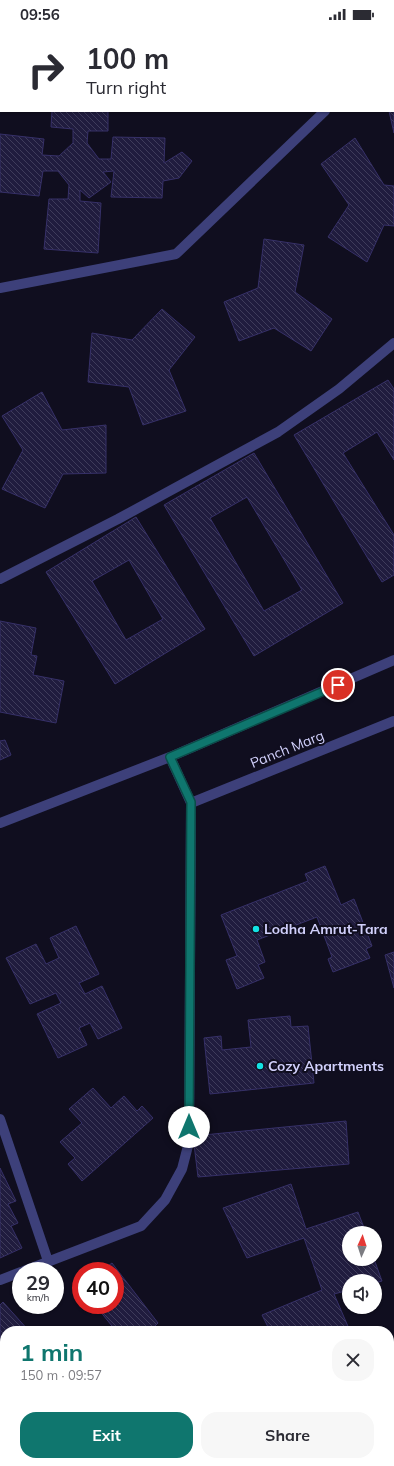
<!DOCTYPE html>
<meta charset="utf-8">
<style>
body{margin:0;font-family:Mulish,sans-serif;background:#f7f7f7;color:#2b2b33;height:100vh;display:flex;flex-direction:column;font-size:15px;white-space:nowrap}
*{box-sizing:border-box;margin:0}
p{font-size:13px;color:#7c7c81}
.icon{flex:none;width:22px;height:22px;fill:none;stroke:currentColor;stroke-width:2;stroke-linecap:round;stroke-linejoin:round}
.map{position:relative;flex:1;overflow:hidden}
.sheet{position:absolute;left:0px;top:1298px;width:394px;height:140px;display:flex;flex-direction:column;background:#fff;border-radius:16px 16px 0 0;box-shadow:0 1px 3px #0004}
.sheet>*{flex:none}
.guide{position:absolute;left:0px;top:0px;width:394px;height:84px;box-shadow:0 1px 3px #0004;background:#fff;color:#2b2b33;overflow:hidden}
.needle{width:26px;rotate:3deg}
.fabs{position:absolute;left:342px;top:1198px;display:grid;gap:8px}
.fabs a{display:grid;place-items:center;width:40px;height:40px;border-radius:50%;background:#fff;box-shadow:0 1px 3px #0004;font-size:20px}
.speed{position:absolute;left:12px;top:1234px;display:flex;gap:8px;font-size:20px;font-weight:700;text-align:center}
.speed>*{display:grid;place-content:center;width:52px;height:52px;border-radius:50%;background:#fff;box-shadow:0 1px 3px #0004;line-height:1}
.speed small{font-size:10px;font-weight:400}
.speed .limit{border:6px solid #d22;background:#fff;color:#111}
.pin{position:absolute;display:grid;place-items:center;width:34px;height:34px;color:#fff;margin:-17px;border:2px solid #fff;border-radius:50%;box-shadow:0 1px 4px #0007}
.me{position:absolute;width:44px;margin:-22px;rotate:0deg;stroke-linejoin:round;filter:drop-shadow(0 0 3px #0008)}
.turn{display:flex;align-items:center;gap:14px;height:84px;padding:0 20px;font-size:18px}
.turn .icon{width:52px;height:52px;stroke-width:2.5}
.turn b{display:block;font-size:28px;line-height:34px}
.round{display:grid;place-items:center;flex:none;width:42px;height:42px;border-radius:16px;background:#f7f7f7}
.headline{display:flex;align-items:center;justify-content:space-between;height:68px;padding:0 20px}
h1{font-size:24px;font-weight:700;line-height:30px;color:#0f766e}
.primary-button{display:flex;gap:8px;margin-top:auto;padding:8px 20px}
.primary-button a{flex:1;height:46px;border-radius:16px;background:#0f766e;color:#fff;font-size:16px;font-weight:700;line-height:46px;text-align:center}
.primary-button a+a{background:#f7f7f7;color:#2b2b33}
.status{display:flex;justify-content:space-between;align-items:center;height:28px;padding:0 20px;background:#fff;direction:ltr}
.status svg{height:11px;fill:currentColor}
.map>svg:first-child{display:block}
.building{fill:url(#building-back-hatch);stroke:#363068;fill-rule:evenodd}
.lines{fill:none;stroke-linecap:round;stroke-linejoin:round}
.minor{stroke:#3d407a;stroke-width:10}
.route-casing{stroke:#0a4d48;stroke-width:10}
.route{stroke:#0f766e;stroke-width:7}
.poi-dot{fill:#13e2e4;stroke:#100e1f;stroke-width:1.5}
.labels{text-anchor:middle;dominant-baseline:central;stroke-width:4;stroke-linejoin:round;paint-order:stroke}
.street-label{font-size:14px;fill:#d1d0fb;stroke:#100e1f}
.poi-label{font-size:14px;font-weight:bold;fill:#d1d0fb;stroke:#100e1f;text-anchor:start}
</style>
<div class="status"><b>09:56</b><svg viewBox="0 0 49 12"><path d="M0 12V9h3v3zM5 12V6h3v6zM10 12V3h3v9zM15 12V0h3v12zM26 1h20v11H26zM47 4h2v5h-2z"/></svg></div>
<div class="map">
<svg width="394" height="1438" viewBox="0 0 394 1438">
<defs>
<pattern id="building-back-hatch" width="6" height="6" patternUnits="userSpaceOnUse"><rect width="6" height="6" fill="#201c3e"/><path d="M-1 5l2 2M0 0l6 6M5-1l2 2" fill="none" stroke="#3f3c5b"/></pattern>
</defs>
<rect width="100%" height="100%" fill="#100e1f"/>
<path class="building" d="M393 66H394V105L389 83H393Z
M52 83H108V103H88L87 115 99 131H111L113 109 165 110 164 135 182 124 192 133 179 150 163 153 162 170 111 169 114 143 103 144 111 154 89 170 80 162V173L101 175 98 225 44 221 49 171H68L69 157 58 143H43L39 168 0 164V106L44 111 42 127 59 128 73 115V101L51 99Z
M355 110 384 157 394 158V198L384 197 367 234 328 209 349 177 321 136Z
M264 211 304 217 295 264 332 291 311 323 274 300 239 313 224 274 258 260Z
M162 281 195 309 169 342 186 383 143 397 129 359 88 354 92 305 132 312Z
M388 352 394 361V432L377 404 343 425 394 507V547L382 554 294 407Z
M42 364 62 402 106 397V445L63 446 45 480 2 461 23 422 2 388Z
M254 425 343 575 254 628 164 477ZM247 469 302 562 264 583 210 490Z
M136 489 205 601 115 656 46 544ZM129 532 163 591 126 612 92 553Z
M0 593 36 600 31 627 37 628 33 647 64 653 56 695 0 684Z
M5 712 11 727 0 732V713Z
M325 838 341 877 354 871 372 918 366 921 370 930 333 944 328 931 332 929 317 889 257 912 265 934 258 937 264 950 237 961 226 932 237 928 221 887 308 853 305 846Z
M76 898 99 946 79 955 85 966 102 958 122 1000 98 1011 90 995 79 1000 87 1017 58 1030 37 986 61 975 56 965 30 976 6 930 36 916 46 936 59 930 50 910Z
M394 924V960L385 927Z
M290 988 291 999 308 998 314 1055 210 1066 204 1010 221 1008 222 1022 251 1019 248 992Z
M93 1060 111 1080 124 1068 137 1083 142 1078 153 1090 82 1153 68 1136 75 1130 60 1114 82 1095 69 1081Z
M346 1093 349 1136 198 1149 193 1108Z
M0 1140 16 1173 8 1176 18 1195 11 1198 22 1220 0 1230Z
M291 1156 306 1201 358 1184 366 1205H349V1231H374L382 1253 375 1255V1253H349V1262L334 1266 350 1303H270L262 1287 322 1262 304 1210 247 1230 223 1180Z
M112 1235 158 1295 150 1303H116L95 1277H115V1243H101Z
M3 1274 29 1303H5V1345L0 1339V1277Z
M5 1365V1394L0 1389V1370Z
M229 1433H333L335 1438H215Z
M365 1433H372L373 1438H349Z"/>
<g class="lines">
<path class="minor" d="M393 17 394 16
M0 260 176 226 325 83
M0 551 118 491 278 404 339 361 394 315
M191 775 394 693
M0 795 170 729 394 632
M0 1091 48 1233
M24 1243 141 1198 165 1172 182 1141 189 1114 191 775 170 729
M0 1252 21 1244
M389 1367 394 1365
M389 1406 394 1413
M188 1438 200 1433"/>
</g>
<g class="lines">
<g class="route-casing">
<path id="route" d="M189 1099 191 774 170 729 338 657"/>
</g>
<use href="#route" class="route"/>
</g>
<g class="poi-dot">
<circle cx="256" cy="901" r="4"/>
<circle cx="260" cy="1038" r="4"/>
</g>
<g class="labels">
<g class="street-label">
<text transform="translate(287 721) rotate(-22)">Panch Marg</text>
</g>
<g class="poi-label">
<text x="264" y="901">Lodha Amrut-Tara</text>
<text x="268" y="1038">Cozy Apartments</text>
</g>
</g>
</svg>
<div class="fabs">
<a><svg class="needle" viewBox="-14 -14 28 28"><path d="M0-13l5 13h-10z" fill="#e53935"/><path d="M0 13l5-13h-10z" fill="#7c7c81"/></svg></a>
<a><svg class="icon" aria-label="sound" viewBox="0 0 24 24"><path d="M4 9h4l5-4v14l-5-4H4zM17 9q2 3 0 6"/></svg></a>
</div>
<div class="speed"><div>29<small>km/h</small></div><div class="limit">40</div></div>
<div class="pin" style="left:338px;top:657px;background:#d93025"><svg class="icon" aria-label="arrive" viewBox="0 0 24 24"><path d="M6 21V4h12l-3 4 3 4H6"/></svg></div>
<svg class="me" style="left:189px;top:1099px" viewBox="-20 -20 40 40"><circle r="19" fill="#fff"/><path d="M0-13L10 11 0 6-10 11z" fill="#0f766e"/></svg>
<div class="guide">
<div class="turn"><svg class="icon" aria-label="right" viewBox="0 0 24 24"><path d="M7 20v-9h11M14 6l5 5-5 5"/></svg><div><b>100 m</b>Turn right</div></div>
</div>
<section class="sheet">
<div class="headline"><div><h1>1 min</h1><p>150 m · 09:57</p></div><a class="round"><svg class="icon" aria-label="close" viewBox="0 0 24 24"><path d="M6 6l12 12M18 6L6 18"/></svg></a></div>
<div class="primary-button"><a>Exit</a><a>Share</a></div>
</section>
</div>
